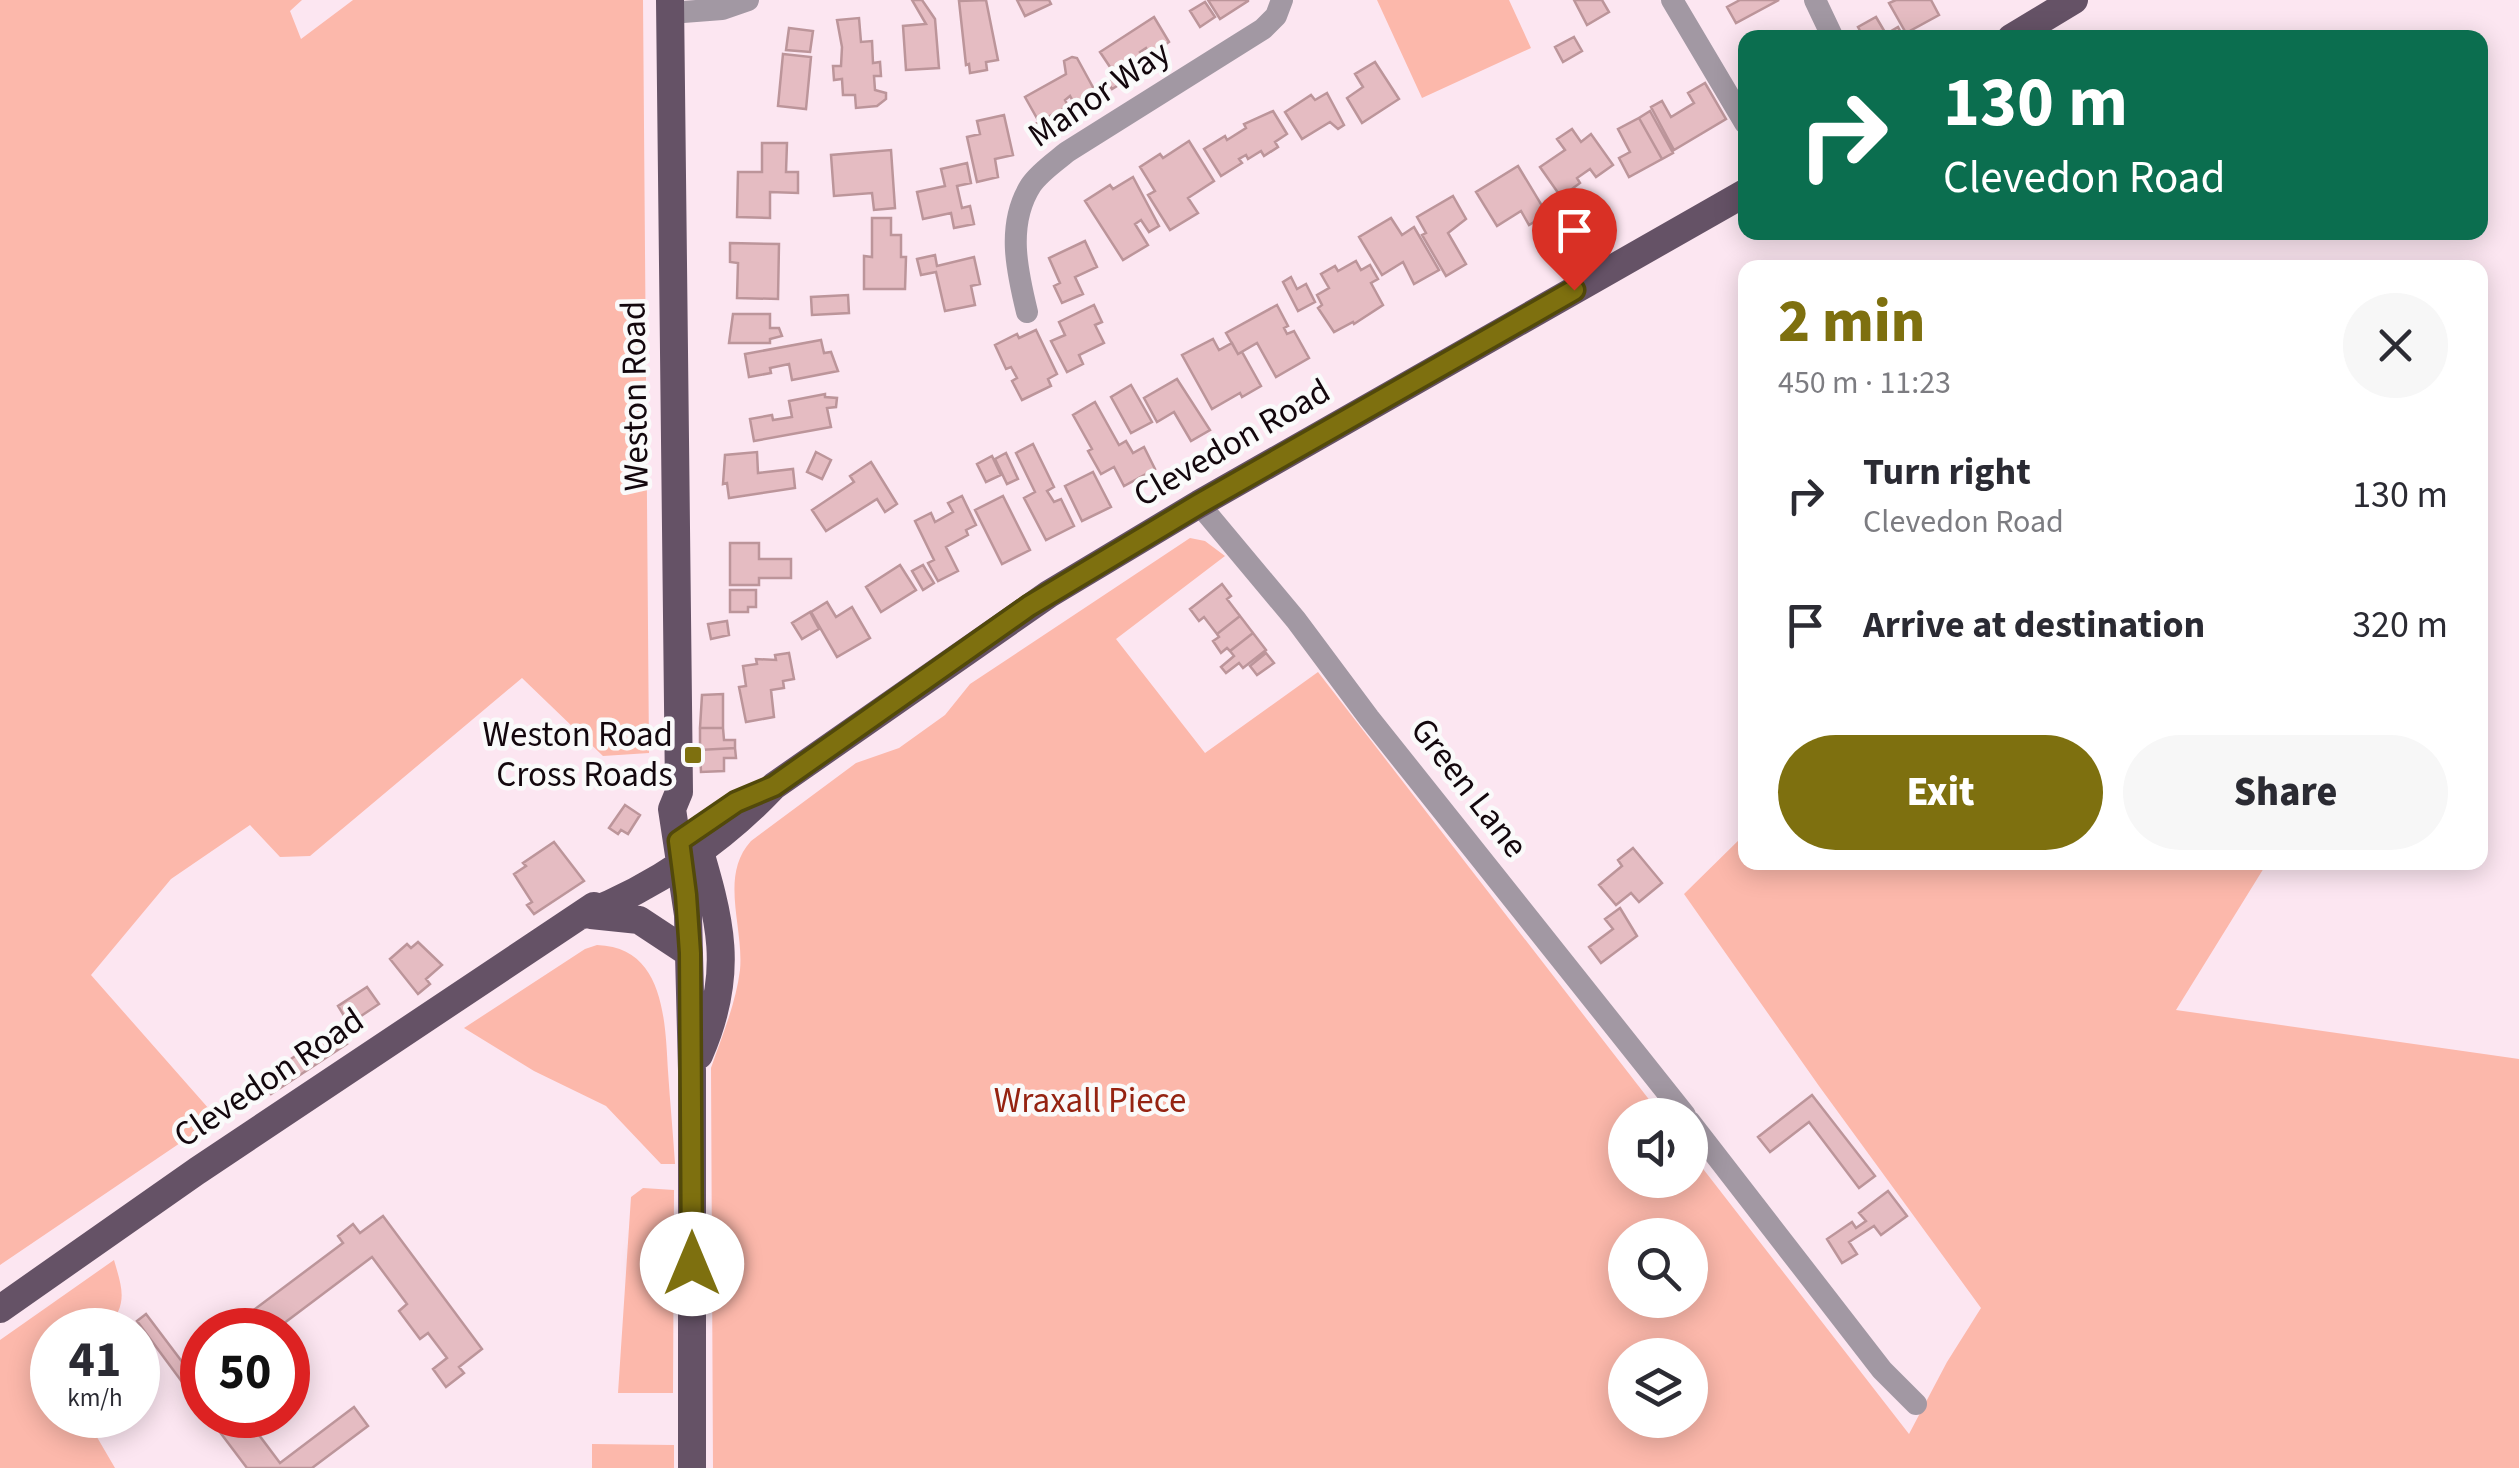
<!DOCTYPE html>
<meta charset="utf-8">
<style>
body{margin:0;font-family:"Source Sans 3",sans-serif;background:#f7f7f7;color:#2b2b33;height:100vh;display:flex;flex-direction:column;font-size:38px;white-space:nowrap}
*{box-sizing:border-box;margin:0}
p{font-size:32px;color:#7c7c81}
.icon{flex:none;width:55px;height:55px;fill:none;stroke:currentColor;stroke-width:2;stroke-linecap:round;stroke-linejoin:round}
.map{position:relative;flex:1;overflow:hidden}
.panel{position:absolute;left:1738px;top:260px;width:750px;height:610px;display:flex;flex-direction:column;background:#fff;border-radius:20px;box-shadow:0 5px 25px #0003}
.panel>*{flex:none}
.guide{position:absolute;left:1738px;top:30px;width:750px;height:210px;border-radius:20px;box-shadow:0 5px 25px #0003;background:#0b6e4f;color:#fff;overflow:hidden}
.tools{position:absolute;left:1608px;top:1098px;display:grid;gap:20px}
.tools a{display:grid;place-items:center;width:100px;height:100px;border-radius:50%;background:#fff;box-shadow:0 5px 25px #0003;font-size:50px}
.speed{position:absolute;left:30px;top:1308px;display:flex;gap:20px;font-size:50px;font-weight:700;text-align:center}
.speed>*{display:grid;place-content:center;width:130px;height:130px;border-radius:50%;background:#fff;box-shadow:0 5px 25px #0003;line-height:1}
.speed small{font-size:25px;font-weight:400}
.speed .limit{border:15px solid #d22;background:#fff;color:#111}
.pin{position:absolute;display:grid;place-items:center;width:85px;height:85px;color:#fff;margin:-102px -42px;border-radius:50% 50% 50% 0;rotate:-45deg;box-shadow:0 0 10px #0007}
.pin .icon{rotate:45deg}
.me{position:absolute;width:110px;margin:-55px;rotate:0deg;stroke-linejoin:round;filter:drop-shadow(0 0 8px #0008)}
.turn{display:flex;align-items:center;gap:35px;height:210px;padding:0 40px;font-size:45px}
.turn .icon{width:130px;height:130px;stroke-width:2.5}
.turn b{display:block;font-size:70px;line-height:85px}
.round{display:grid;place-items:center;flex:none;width:105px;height:105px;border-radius:52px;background:#f7f7f7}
.overview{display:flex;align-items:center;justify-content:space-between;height:170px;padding:0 40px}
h1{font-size:60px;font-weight:800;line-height:75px;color:#7e700f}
.button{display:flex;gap:20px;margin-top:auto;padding:20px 40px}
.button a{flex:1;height:115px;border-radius:60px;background:#7e700f;color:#fff;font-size:40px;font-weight:800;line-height:115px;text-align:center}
.button a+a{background:#f7f7f7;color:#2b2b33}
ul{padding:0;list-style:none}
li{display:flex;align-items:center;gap:30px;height:130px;padding:0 40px}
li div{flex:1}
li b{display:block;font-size:38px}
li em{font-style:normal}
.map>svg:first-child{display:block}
.green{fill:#fcb8ab;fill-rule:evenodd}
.building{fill:#e5bcc2;stroke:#bc959a;stroke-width:2.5}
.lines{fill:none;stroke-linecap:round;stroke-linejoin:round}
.minor{stroke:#a298a3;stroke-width:22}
.major{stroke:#655266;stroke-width:28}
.route-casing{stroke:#52490a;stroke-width:25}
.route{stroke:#7e700f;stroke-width:18}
.poi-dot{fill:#7e700f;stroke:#fafafa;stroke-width:4}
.labels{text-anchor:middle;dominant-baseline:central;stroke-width:9;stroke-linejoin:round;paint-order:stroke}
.street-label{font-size:35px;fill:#13070d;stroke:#fafafa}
.poi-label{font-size:35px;fill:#13070d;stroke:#fafafa;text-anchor:end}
.park-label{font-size:35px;fill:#952311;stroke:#fafafa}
</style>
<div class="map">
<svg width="2519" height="1468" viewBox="0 0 2519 1468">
<rect width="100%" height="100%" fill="#fce6f1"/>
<path class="green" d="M0 0H302L290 11 301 39 353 0H643L649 753 603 756 522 678 310 856 280 857 250 825 171 879 91 975 217 1118 0 1265Z
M1377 0H1509L1531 48 1422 98Z
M1190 538 1205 541 1225 556 1116 639 1205 753 1318 672 1661 1115H1625V1180H1690V1152L1909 1434 1947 1362 1981 1308 1819 1086 1684 894 1745 834V862L2267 863 2176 1010 2519 1059V1468H713L711 1068C722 1036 736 1003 740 970 744 927 719 876 751 841L856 763 899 748 945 715 970 684ZM1625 1235H1690V1300H1625ZM1625 1355H1690V1420H1625Z
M597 945C665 947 665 1022 668 1071 670 1102 673 1133 675 1164H661L606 1106 534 1071 464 1028 585 949Z
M643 1188 674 1190 673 1393H618L631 1197Z
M114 1260C123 1291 128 1304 106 1330H52V1415H92L94 1432 115 1468H0V1340Z
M592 1444 674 1445V1468H592Z"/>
<path class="building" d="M912 0H922L935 19 939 68 906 70 903 26 926 24Z
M986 0 998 60 986 62 987 70 970 73 969 64 966 65 959 1Z
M1017 0H1049L1051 4 1025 16Z
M1208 0H1248V1L1220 19Z
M1574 0H1602L1609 12 1587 25Z
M1740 0H1779L1736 23 1727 7Z
M1896 0H1931L1939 15 1906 33 1889 3Z
M1205 2 1215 17 1200 27 1190 11Z
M1154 17 1169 42 1150 55 1146 48 1140 52 1144 58 1133 65 1138 73 1112 89 1107 82 1116 76 1100 52Z
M1876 17 1886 34 1898 27 1904 38H1864L1858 27Z
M859 18 861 42 872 41 873 63 880 62 881 76H874L875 90 886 93V99L877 106 856 108 855 95H843L842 79 834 80 833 66H841L842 47 837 20Z
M789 28 813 31 810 52 786 50Z
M1574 37 1582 51 1563 62 1555 47Z
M783 54 811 57 806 109 778 106Z
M1072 57 1077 58 1095 91 1074 103 1070 96 1065 100 1068 106 1048 117 1057 133 1038 143 1030 127 1039 122 1025 97 1066 74 1064 61Z
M1375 62 1399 99 1362 123 1347 98 1363 87 1355 74Z
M1705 83 1726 119 1674 150 1651 107 1662 101 1671 117 1694 103 1688 93Z
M1327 93 1344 125 1338 129 1330 122 1302 139 1285 112 1311 95 1315 100Z
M1273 111 1287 134 1275 142 1278 147 1264 156 1261 151 1248 159 1246 155 1239 159 1242 163 1221 176 1204 149 1225 136 1227 140 1246 128 1244 124Z
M1650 111 1673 153 1662 159 1639 118Z
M1004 115 1013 155 995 159 998 177 977 182 967 137 980 134 977 121Z
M1639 118 1662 159 1629 177 1619 158 1630 152 1618 129Z
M1572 129 1581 142 1591 134 1613 165 1596 177 1590 169 1577 178 1580 183 1561 197 1540 167 1565 150 1557 139Z
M1189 141 1214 181 1188 198 1198 213 1170 230 1148 195 1155 191 1140 167 1160 154 1163 158Z
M762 143H787L786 172H798V193L770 192V218L737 217 738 172H762Z
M891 150 895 208 874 210 872 193 834 196 831 155Z
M967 163 971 183 957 186 962 208 970 206 974 224 954 228 951 213 923 219 917 192 945 186 941 169Z
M1518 166 1547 214 1529 225 1521 211 1497 226 1476 192Z
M1133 177 1159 226 1149 232 1141 220 1135 224 1148 245 1123 260 1085 201 1110 185 1113 189Z
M1453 196 1466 219 1448 233 1466 264 1446 276 1422 235 1426 233 1417 217Z
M872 218H891V235H901V257H906L905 289H864V256L872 257Z
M1391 218 1402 235 1414 227 1439 270 1414 284 1403 262 1382 275 1359 237Z
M1085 241 1097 267 1075 277 1083 294 1062 303 1054 286 1060 283 1049 258Z
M730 243 779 244 778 299 737 298 738 263 730 262Z
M935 255 937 266 974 257 980 284 971 286 975 305 945 311 936 272 921 275 917 259Z
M1356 261 1361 270 1370 265 1378 279 1371 283 1383 305 1354 324 1353 322 1334 332 1318 308 1322 305 1317 295 1329 288 1321 274 1335 266 1338 271Z
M1291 277 1297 289 1306 284 1315 302 1298 311 1283 282Z
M848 295 849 313 812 315 811 297Z
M1094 305 1102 322 1095 325 1104 343 1079 355 1083 364 1067 372 1051 341 1065 335 1059 322Z
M1277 305 1288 326 1284 328 1287 334 1294 331 1309 358 1276 377 1257 343 1238 354 1226 333Z
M733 314H770V328H779L782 336 770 339V343H729Z
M1036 330 1057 374 1048 379 1051 386 1022 400 1012 381 1017 378 1011 367 1006 369 995 345 1017 334 1019 338Z
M1213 339 1219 350 1232 343 1238 354 1242 352 1261 386 1242 397 1240 393 1212 409 1182 355Z
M821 340 824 353 831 352 838 371 792 380 789 364 770 368 771 373 749 377 745 354Z
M1177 379 1210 430 1191 441 1174 412 1157 422 1144 398Z
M1131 385 1152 422 1131 433 1111 397Z
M825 394V397L837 398 836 407 827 408 831 427 754 441 750 419 772 415 773 420 792 417 789 401Z
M1095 402 1119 445 1126 441 1133 453 1144 447 1155 469 1124 486 1114 467 1101 474 1088 451 1092 449 1073 415Z
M1033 444 1054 487 1047 491 1054 502 1061 499 1074 526 1046 540 1024 498 1035 492 1016 453Z
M757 452 758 473 793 469 795 488 729 498 727 483 723 484 725 455Z
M816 452 831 460 822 479 807 472Z
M1006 453 1018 479 1007 484 995 459Z
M992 456 1001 475 986 482 977 464Z
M871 462 897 504 885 512 877 499 826 531 812 510 854 482 850 476Z
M1093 472 1111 507 1082 521 1065 486Z
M962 496 976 525 966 530 968 535 946 547 958 571 938 581 928 563 934 560 915 521 931 513 935 522 953 512 948 503Z
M1003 496 1030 550 1002 564 975 510Z
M730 543H759V559H791V578H759V585H730Z
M900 565 916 590 881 612 866 587Z
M923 565 934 583 923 590 912 571Z
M1222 584 1231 596 1227 599 1240 616 1217 634 1204 617 1199 621 1190 609Z
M730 590H756V607H748V612H730Z
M827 602 836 617 852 607 870 638 837 657 811 612Z
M810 612 819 629 802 639 792 623Z
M1240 616 1253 633 1230 651 1227 648 1221 653 1213 641 1219 637 1217 634Z
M727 621 729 635 711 639 708 624Z
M1253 633 1266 650 1243 668 1239 663 1226 673 1221 667 1234 656 1230 651Z
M789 653 794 679 783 681 784 688 771 690 774 717 746 722 739 687 746 686 743 666 757 664 756 659 776 660 775 655Z
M1266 653 1274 663 1257 675 1250 666Z
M723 694V728H700L702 695Z
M700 728H723L724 740H735V748L700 750Z
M735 748 736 758H724V771L701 772 700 750Z
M625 805 640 815 628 834 621 830 618 834 609 828Z
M554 842 584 881 534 914 527 905 532 902 514 874 526 866 523 863Z
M1633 848 1662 883 1639 902 1631 893 1616 905 1599 885 1622 866 1618 860Z
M1620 908 1637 936 1601 963 1589 947 1613 929 1605 919Z
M418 942 442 965 426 979 430 984 418 994 390 959 407 944 411 948Z
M367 987 379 1004 349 1024 338 1006Z
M337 1028 347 1044 271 1094 261 1079Z
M1812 1095 1875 1176 1859 1188 1809 1122 1770 1152 1758 1137Z
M1888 1191 1907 1216 1881 1235 1874 1226 1849 1242 1857 1254 1842 1263 1827 1239 1852 1222 1856 1228 1866 1221 1859 1213Z
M383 1216 482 1349 459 1367 464 1373 446 1387 433 1369 447 1358 428 1333 420 1339 399 1311 407 1304 372 1257 275 1330H227L343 1243 338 1236 353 1224 360 1233Z
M146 1314 183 1363 202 1349V1409L137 1321Z
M354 1407 368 1426 312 1468H247L207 1415H244L280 1463Z"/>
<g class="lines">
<path class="minor" d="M1672 0 1745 123
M1815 0 1833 38
M670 13 722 9 748 0
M1027 312C1017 271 1006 224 1031 185 1040 172 1055 162 1067 152L1263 29 1276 16 1282 0
M1199 504 1296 620 1369 718 1685 1115
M1690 1122 1882 1370 1916 1404"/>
<path class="major" d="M670 0 679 792 672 809 688 915 692 1071V1468
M2011 38 2074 0
M695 835C720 919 736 971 699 1055
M583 915C654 888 722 841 774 786L1049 594 1199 504 1745 193
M591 915 639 920 689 953
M0 1309 197 1171 594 906"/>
</g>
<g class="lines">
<g class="route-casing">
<path id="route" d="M692 1264 690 953 686 895 679 841 736 802 774 786 1029 606 1199 504 1574 290"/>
</g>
<use href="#route" class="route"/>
</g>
<rect class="poi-dot" x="683" y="745" width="20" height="20" rx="5"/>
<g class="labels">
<g class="street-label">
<text transform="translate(1099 94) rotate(-34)">Manor Way</text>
<text transform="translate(635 396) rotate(-91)">Weston Road</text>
<text transform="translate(1232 443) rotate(-30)">Clevedon Road</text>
<text transform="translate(1469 788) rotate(52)">Green Lane</text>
<text transform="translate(269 1078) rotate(-34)">Clevedon Road</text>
</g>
<g class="poi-label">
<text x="673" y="735">Weston Road<tspan x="673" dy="40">Cross Roads</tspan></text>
</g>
<g class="park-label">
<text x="1090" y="1101">Wraxall Piece</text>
</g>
</g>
</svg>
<div class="tools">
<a><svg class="icon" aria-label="sound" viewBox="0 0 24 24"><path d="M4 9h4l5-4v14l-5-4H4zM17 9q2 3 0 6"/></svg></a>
<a><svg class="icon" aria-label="search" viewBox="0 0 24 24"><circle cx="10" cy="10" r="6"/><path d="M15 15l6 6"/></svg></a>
<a><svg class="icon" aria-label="layers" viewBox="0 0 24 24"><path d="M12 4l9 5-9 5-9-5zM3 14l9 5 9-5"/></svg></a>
</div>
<div class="speed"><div>41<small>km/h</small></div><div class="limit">50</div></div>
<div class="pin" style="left:1574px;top:290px;background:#d93025"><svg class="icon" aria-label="arrive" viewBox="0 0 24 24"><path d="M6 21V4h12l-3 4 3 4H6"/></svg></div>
<svg class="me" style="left:692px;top:1264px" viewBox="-20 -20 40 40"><circle r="19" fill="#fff"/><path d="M0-13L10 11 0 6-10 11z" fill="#7e700f"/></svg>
<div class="guide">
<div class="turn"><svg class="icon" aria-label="right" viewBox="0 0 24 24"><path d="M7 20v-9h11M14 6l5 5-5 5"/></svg><div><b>130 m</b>Clevedon Road</div></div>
</div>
<section class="panel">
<div class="overview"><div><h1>2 min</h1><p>450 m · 11:23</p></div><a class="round"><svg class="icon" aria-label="close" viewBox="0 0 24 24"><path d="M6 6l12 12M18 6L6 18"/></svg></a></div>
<ul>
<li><svg class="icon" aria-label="right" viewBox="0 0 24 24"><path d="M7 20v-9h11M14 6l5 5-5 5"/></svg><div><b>Turn right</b><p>Clevedon Road</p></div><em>130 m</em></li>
<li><svg class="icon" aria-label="arrive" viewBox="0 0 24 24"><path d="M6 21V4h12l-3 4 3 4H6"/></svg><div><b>Arrive at destination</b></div><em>320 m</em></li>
</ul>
<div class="button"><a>Exit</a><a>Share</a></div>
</section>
</div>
